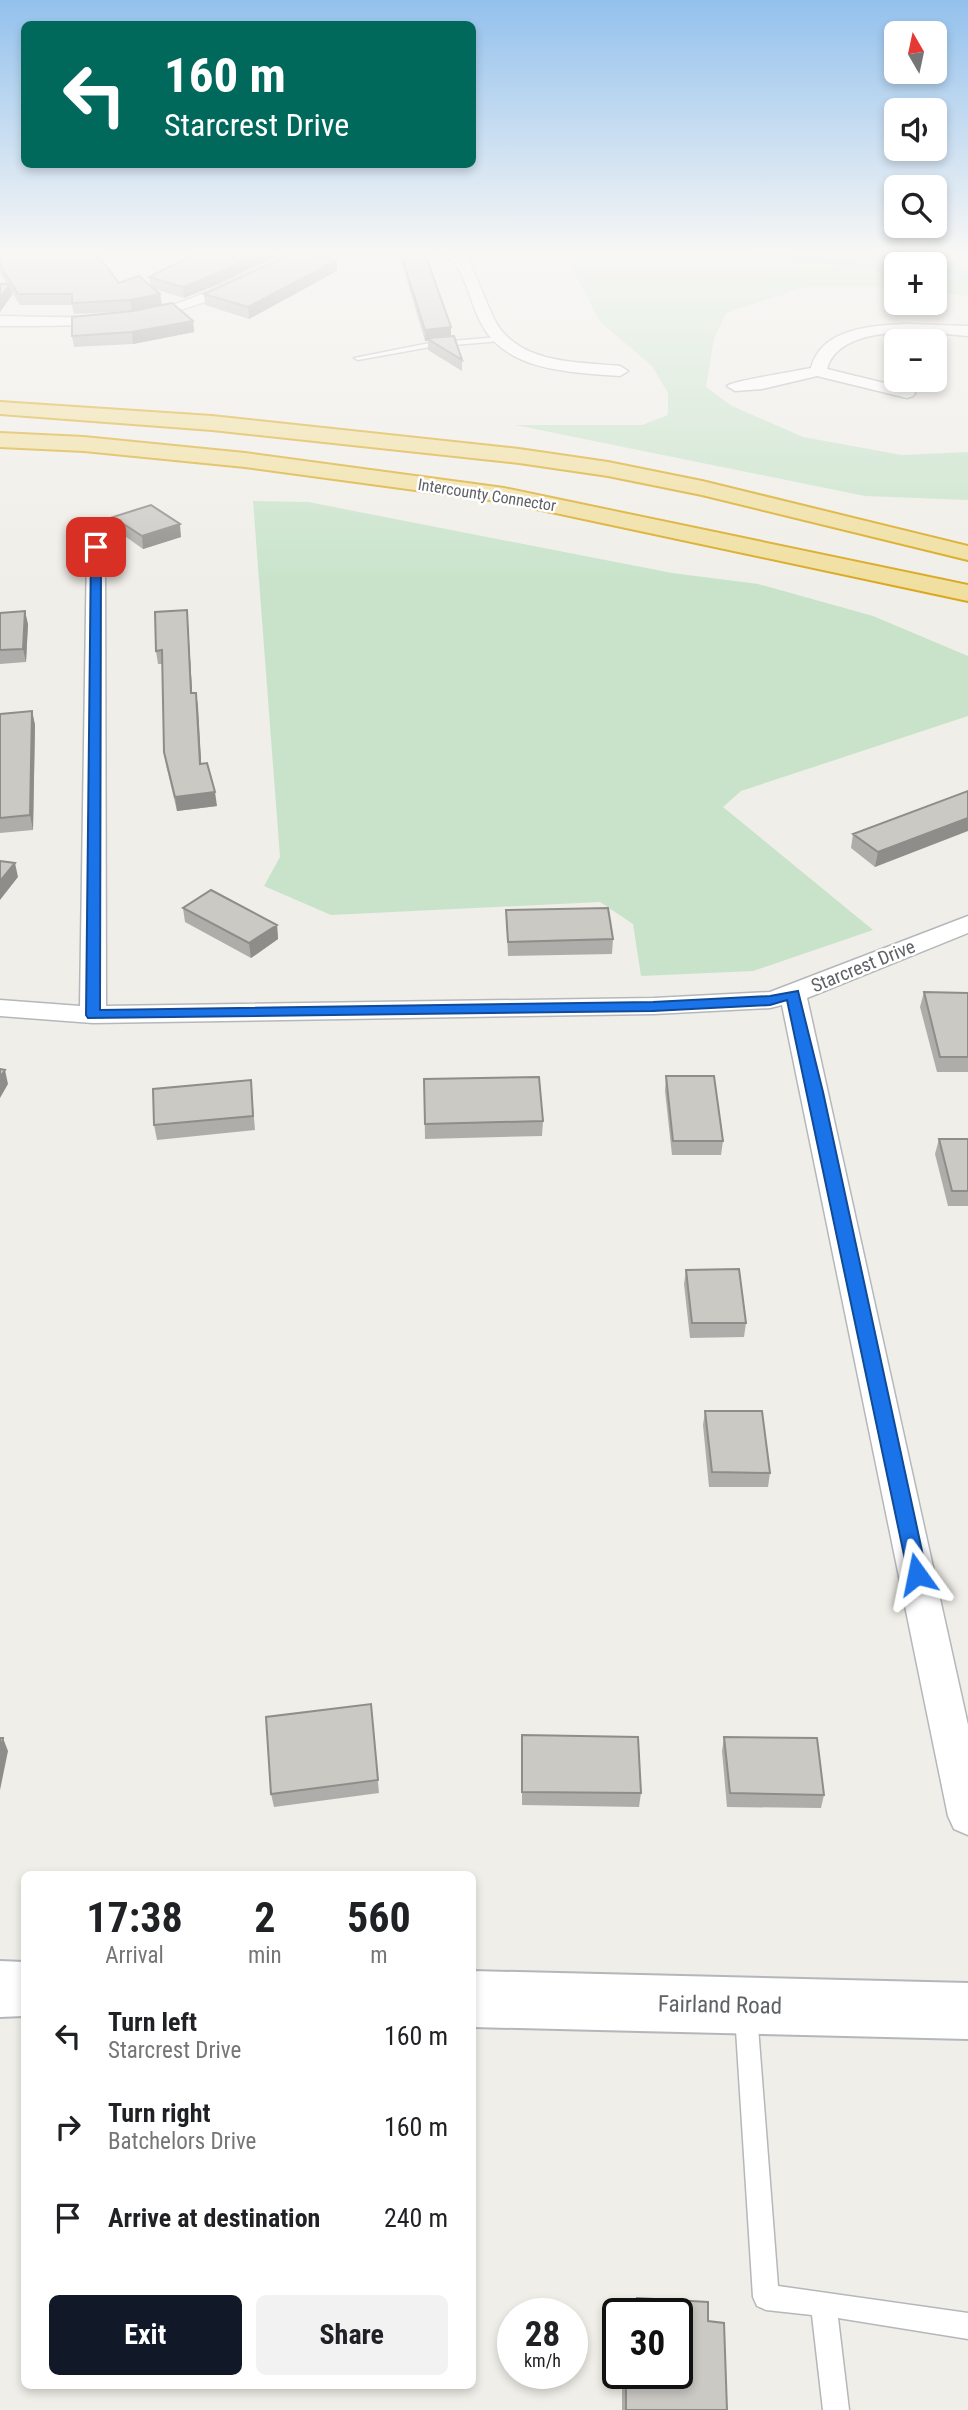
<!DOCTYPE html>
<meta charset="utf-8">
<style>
body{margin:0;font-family:"Roboto Condensed",sans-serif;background:#f2f2f2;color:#202124;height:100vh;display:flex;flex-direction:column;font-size:26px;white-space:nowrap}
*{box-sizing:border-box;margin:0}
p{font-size:23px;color:#757577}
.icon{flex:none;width:38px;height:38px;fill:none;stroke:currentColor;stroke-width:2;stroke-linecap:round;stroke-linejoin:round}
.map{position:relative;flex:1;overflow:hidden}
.panel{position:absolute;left:21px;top:1871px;width:455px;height:518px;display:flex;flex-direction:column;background:#fff;border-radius:10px;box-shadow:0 4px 10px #0003}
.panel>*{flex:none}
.guide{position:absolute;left:21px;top:21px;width:455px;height:147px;border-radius:10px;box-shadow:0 4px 10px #0003;background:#00695c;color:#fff;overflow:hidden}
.needle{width:46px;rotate:351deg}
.controls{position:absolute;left:884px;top:21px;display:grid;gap:14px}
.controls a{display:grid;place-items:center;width:63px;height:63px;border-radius:10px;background:#fff;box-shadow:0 4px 10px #0003;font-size:35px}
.speed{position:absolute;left:497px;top:2298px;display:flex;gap:14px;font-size:35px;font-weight:700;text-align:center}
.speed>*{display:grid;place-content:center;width:91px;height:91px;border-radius:50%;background:#fff;box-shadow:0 4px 10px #0003;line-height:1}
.speed small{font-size:18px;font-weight:400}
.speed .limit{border:4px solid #111;border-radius:10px;background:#fff;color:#111}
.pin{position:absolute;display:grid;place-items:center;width:60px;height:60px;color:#fff;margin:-30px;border-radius:14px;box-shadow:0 4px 10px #0006}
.me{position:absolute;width:77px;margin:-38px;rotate:348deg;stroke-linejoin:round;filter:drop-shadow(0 0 5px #0008)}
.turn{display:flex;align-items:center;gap:24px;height:147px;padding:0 28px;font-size:32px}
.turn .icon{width:91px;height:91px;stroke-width:2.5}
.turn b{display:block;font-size:49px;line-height:60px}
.eta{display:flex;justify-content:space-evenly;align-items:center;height:119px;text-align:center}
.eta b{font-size:42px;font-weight:700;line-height:49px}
.button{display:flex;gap:14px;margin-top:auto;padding:14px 28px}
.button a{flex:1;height:80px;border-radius:10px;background:#111827;color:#fff;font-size:28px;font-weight:700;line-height:80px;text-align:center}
.button a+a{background:#f2f2f2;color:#202124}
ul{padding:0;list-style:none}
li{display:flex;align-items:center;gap:21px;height:91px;padding:0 28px}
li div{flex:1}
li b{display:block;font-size:26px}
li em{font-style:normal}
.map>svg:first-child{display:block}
.green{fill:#c8e3ca}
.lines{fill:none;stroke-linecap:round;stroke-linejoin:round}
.stream{stroke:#b3d5f5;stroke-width:5}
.lane-casing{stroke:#b5b7bb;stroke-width:3}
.street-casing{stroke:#b5b7bb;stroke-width:3}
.secondary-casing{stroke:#b4b6bb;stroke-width:4}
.highway-casing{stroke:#daa81e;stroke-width:4}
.lane{fill:#fff;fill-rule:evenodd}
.street{fill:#fff;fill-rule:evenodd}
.secondary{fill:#fff;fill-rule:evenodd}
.highway{fill:#f0df9f;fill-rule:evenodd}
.wall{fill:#afada9}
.shaded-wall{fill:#8e8d89}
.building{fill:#cbc9c4;stroke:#8e8d89;stroke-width:2}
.route{fill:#1a73e8;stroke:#114b97;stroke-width:2}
.labels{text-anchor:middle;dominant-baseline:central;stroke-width:5;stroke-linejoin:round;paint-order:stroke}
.far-street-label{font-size:16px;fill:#606266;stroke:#fff}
.street-label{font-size:19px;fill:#606266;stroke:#fff}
.near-street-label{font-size:23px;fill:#606266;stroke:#fff}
</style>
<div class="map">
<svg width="968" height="2410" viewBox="0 0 968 2410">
<rect width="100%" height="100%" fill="#efeee8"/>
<path class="green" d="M563 251H881L895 257 968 264V296L935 292 934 264H896V287H805L726 313 714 339 706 387 732 406 803 437 902 455 968 452V500L865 496 515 425H642L668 415V393L652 366 600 322Z
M253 501 308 502 672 573 758 584 873 616 968 656V716L741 791 723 807 873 930 753 971 641 976 633 924 600 902 331 915 264 886 280 857Z"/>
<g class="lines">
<path class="stream" d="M738 251 896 269
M934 271 968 275"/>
<g class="lane-casing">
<path id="lane" d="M498 337 501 341 430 347 358 360 354 358 430 343Z
M746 2003 754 2006 757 2014 778 2286 968 2313V2339L838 2318 849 2410H823L812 2315 766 2310 757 2306 753 2297 735 2014 738 2006Z"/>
</g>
<g class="street-casing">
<path id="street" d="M292 251H309C298 262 276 269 262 277 166 326 105 326 0 326V316C58 317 119 321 175 304 216 291 253 269 292 251Z
M438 251H455L465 255C477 275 484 298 494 319 517 364 576 362 620 366L628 371 620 376C571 372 506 372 481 323 471 304 467 280 455 263 451 257 443 256 438 251Z
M906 324 968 326V336C930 332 839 322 827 369L913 390 915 393 913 396 907 398 817 376 762 389 735 391 727 386C732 381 797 371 811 368 822 328 870 326 906 324Z
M96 541 105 547 106 1006 654 998 770 992 968 916V933L807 998 968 1725V1835L954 1829 948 1816 782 1005 770 1008 654 1014 93 1023 0 1016V1000L80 1006 87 547Z"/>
</g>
<g class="secondary-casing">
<path id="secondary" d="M0 1961 24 1962V2016L0 2017Z
M472 1971 968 1983V2039L472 2027Z"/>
</g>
<g class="highway-casing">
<path id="highway" d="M0 402 212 416 519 449 608 462 702 481 968 546V560L702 495 608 476 519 463 212 430 0 414Z
M0 433 84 437 245 453 504 488 968 585V601L504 502 245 467 84 451 0 447Z"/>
</g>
<use href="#lane" class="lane"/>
<use href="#street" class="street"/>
<use href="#secondary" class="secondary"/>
<use href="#highway" class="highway"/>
</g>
<path class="wall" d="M0 251 119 283 151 286 149 277 272 258 219 284 184 298 154 289 162 305 132 311 74 314 72 305H20L11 291 12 295 0 312V284H7L0 273Z
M317 251H424L451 327V337L462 360V371L428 350V341H425L400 257 318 256Z
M337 260V271L249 319 205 305 204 294Z
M193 321 194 332 133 344 74 347 72 336Z
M113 517 181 537 143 549 115 529Z
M0 613 28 624 26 662 0 664Z
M188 624 192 693H196L201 764 217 806 177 811 166 765 164 752 162 664H158L156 651Z
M32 711 35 725 33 830 0 833V714Z
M968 791 875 867 851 848 853 834Z
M183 908 277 925 278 939 251 958 185 922Z
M506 910 613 939 612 954 508 956Z
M924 992 968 993V1072H937L920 1007Z
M666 1076 723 1141 721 1155H672L665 1091Z
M424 1079 543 1121 542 1136 425 1139Z
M252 1094 255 1130 157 1140 154 1125Z
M939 1139H968V1206H948L935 1154Z
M686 1270 746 1323 744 1337 690 1338 684 1284Z
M705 1411 770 1473 768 1487H709L703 1425Z
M371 1704 379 1793 274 1807 271 1794Z
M724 1737 824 1795 821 1808 727 1807 722 1751Z
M522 1749 641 1793 639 1807 522 1805Z
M637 2298 708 2321 727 2410H622V2373H677V2314H634Z"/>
<path class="shaded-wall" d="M264 251H271L272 258 219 284 184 298 183 287Z
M337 260V271L249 319 248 307Z
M10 284 12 295 0 312V298Z
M160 294 162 305 132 311 130 300Z
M193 321 194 332 133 344 132 332Z
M451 327V339H428V341H425V330Z
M180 524 181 537 143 549 142 536Z
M187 610 188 624 193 707 191 693Z
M25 611 28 624 26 662 23 649Z
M196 693 198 706 202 778 200 764Z
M32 711 35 725 33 830 30 815Z
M215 792 217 806 177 811 175 797Z
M968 818V831L875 867 878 852Z
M15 863 18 877 0 900V881Z
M277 925 278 939 251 958 249 943Z
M5 1070 8 1084 0 1098V1077Z
M3 1738 8 1751 0 1790V1752Z"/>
<path class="building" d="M0 251H95L119 283 139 276 160 294 130 300 72 303V294H18L0 265Z
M202 251H264L218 273 183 287 149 277Z
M400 251H424L451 327 425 330Z
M296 252 337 260 248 307 204 294Z
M0 284H10L0 298Z
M172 303 193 321 132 332 72 336V317L133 311Z
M454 336 462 360 428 339 430 338Z
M151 505 180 524 142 536 113 517Z
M187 610 191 693H196L200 764 207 763 215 792 175 797 164 752 162 650 156 651 155 612Z
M25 611 23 649 0 650V613Z
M32 711 30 815 0 818V714Z
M968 791V818L878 852 853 834Z
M0 861 15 863 0 881Z
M211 890 277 925 249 943 183 908Z
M608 908 613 939 508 942 506 910Z
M924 992 968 993V1057H940Z
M0 1069 5 1070 0 1077Z
M666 1076H714L723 1141H673Z
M539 1077 543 1121 425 1124 424 1079Z
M251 1080 253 1116 154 1125 153 1089Z
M939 1139H968V1191H952Z
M739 1269 746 1323H692L686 1270Z
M705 1411H762L770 1473 712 1472Z
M371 1704 378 1780 271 1794 266 1717Z
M522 1735 638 1737 641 1793 522 1792Z
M724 1737 817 1738 824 1795 730 1793Z
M0 1738H3L0 1752Z
M637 2298 708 2302V2321L724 2323 727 2410H626V2373H677V2314H637Z"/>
<linearGradient id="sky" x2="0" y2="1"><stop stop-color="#93c1ed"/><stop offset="0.43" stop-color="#f8f7f5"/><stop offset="1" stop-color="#f8f7f5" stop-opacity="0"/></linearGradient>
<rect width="968" height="588" fill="url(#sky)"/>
<path class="route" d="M96 544 101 547 100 1010 653 1002 770 996 798 991 823 1092 927 1574 924 1580 917 1583 910 1580 908 1574 787 1000 770 1005 653 1011 88 1018 86 1015 91 547Z"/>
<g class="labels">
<g class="far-street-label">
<text transform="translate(487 495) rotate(9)">Intercounty Connector</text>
</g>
<g class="street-label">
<text transform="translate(863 966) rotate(-22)">Starcrest Drive</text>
</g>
<g class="near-street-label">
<text transform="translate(720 2005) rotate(1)">Fairland Road</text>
</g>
</g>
</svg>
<div class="controls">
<a><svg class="needle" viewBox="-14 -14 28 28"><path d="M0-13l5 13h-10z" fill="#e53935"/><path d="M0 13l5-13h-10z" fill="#757577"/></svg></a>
<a><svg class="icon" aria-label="sound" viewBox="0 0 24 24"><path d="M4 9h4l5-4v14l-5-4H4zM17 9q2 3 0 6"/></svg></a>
<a><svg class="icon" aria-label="search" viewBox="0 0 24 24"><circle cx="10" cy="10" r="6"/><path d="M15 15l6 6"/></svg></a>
<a>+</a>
<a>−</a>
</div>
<div class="speed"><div>28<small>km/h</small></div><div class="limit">30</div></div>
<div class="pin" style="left:96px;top:547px;background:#d93025"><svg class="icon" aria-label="arrive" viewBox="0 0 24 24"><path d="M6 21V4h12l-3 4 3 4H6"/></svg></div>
<svg class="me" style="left:917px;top:1574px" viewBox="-20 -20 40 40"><path d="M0-17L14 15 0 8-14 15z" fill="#1a73e8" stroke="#fff" stroke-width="4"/></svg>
<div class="guide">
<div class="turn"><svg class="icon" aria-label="left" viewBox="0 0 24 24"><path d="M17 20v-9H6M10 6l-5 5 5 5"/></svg><div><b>160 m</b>Starcrest Drive</div></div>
</div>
<section class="panel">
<div class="eta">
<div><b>17:38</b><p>Arrival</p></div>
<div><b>2</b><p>min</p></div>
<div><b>560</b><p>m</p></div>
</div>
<ul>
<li><svg class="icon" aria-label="left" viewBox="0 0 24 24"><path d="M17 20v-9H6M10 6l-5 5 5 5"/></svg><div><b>Turn left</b><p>Starcrest Drive</p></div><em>160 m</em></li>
<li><svg class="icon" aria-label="right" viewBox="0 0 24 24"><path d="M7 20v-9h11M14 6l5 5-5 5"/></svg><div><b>Turn right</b><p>Batchelors Drive</p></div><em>160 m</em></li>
<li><svg class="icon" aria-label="arrive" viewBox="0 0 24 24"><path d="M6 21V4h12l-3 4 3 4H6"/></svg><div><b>Arrive at destination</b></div><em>240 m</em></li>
</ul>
<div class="button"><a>Exit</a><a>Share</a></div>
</section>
</div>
